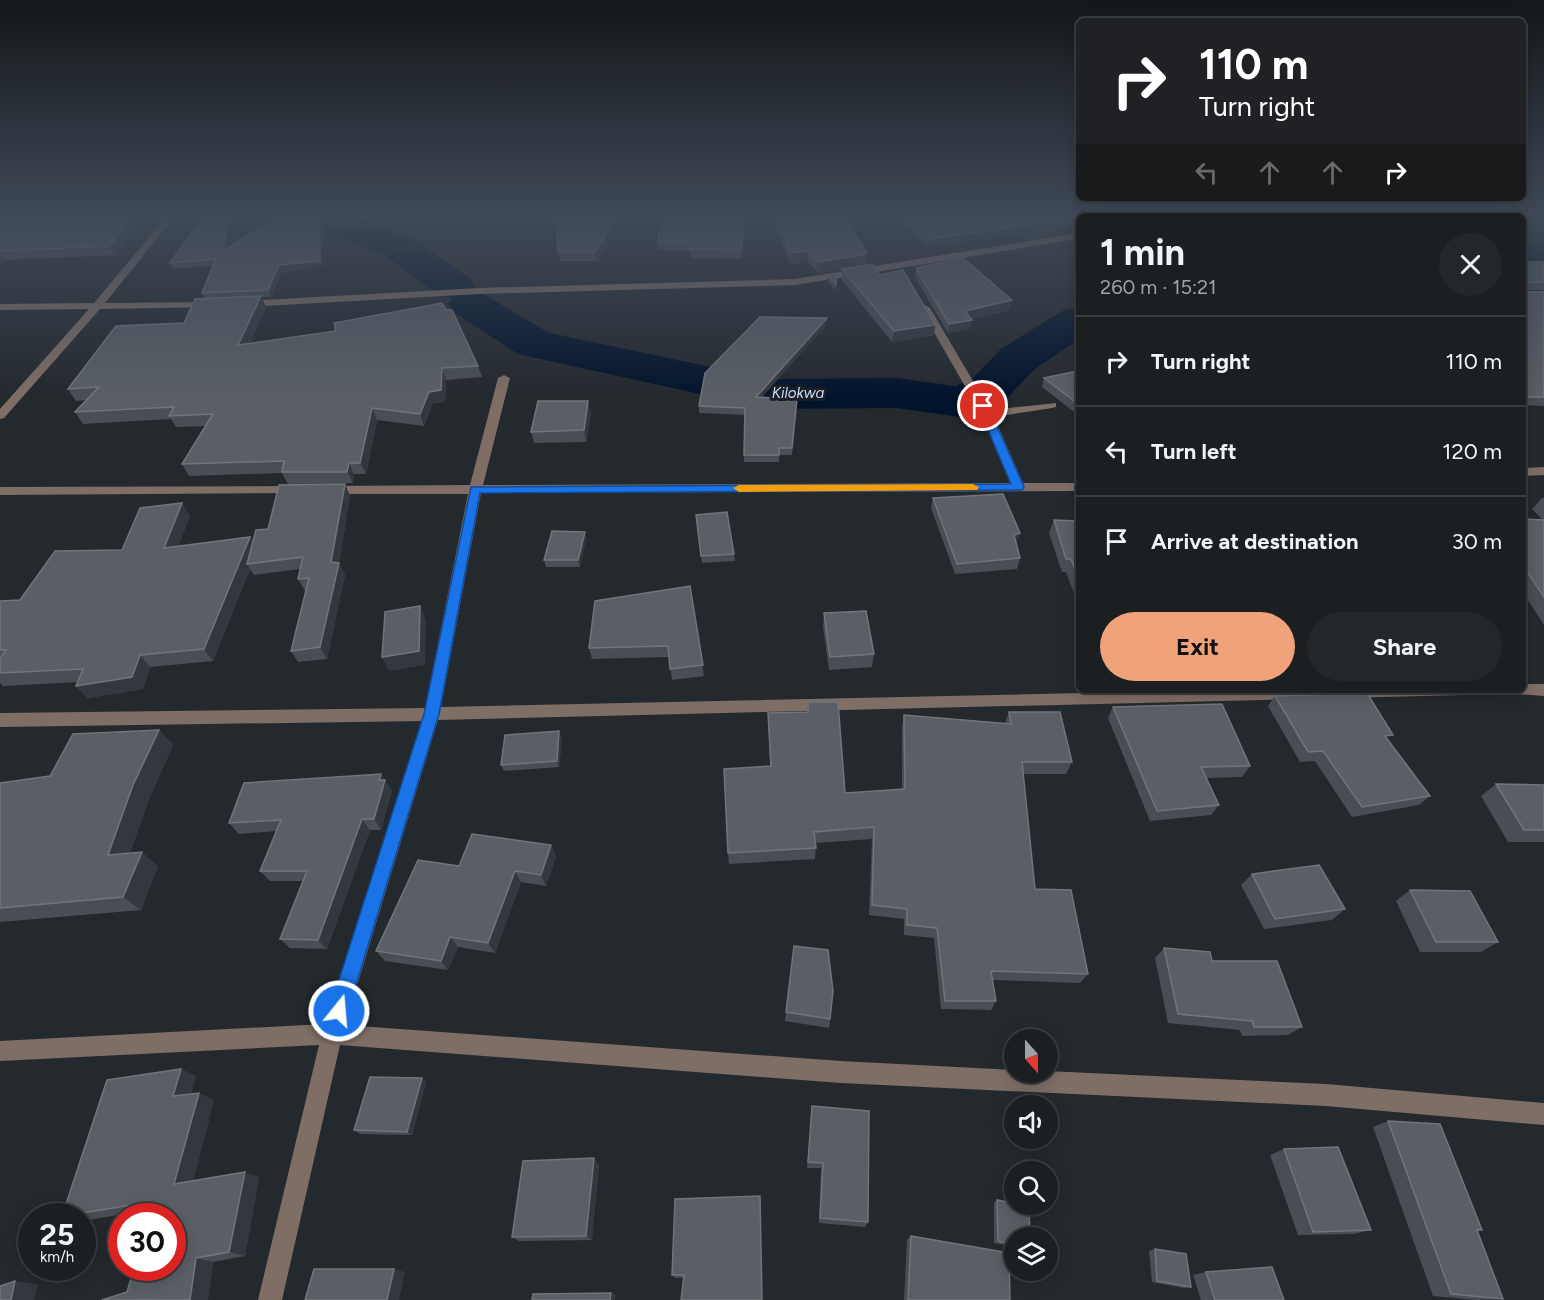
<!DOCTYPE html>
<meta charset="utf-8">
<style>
body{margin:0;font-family:Figtree,sans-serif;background:#24272a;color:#f1f3f6;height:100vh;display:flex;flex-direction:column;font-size:22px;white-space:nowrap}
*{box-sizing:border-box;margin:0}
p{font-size:20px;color:#a0a2a5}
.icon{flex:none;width:33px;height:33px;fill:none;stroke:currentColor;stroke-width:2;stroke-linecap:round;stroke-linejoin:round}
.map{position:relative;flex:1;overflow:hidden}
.sheet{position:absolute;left:1076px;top:213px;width:450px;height:480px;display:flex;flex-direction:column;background:#1b1f22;border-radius:9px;box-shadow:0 3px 15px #0003,0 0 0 2px #393d40}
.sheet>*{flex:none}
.banner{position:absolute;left:1076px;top:18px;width:450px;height:183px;border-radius:9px;box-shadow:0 3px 15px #0003,0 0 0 2px #393d40;background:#202124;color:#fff;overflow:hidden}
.needle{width:39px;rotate:159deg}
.fabs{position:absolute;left:1004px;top:1029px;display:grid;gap:12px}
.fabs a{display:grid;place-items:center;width:54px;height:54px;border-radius:50%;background:#1b1f22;box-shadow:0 3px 15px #0003,0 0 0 2px #393d40;font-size:30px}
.speed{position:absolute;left:18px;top:1203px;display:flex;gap:12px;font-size:30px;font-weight:700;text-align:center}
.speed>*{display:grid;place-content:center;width:78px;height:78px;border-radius:50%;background:#1b1f22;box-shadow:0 3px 15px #0003,0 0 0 2px #393d40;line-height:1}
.speed small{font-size:15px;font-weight:400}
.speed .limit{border:9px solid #d22;background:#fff;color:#111}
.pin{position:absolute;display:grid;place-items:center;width:51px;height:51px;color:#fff;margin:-26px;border:3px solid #fff;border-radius:50%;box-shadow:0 2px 6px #0007}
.me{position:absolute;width:66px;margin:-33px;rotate:17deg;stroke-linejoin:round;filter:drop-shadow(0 0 4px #0008)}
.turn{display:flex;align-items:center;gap:21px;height:126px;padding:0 24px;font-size:27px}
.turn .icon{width:78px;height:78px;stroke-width:2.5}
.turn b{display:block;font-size:42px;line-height:51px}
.lanes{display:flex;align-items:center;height:57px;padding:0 24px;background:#0003;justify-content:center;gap:30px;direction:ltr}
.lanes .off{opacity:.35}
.round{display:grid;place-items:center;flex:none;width:63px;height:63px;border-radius:32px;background:#24272a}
.summary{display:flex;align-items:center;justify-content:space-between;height:102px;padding:0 24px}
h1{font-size:36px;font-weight:700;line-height:45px}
.action{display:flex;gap:12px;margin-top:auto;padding:12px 24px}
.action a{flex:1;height:69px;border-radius:36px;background:#f0a27a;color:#111;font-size:24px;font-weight:700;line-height:69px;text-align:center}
.action a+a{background:#24272a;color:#f1f3f6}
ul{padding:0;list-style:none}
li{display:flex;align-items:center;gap:18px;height:90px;padding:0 24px;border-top:2px solid #393d40}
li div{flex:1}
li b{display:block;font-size:22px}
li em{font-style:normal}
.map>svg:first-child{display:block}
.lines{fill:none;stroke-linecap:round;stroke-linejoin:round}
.river{fill:#02142c;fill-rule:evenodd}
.minor{fill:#7f6e66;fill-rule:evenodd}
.wall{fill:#494e54}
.shaded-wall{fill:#33383e}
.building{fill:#5a5f65;stroke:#71757a;stroke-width:1.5}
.route{fill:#1a73e8;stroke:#114b97;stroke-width:1.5}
.slow{fill:#f59e0b}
.labels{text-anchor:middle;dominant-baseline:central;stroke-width:6;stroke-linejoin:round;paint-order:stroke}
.far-water-label{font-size:15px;font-style:italic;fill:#c5defe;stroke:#1b1f25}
</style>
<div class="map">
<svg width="1544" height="1300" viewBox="0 0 1544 1300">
<rect width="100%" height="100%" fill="#24292e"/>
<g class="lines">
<path class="river" d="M296 216H350L412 239 469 277 475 286 472 291 485 295 549 333 769 379 897 378 955 386 971 380 1001 349 1062 311 1078 307V340L1035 369 1005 400 978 413 960 417 897 408 769 409 518 354 455 313 448 304 452 298 439 295 384 255 302 224Z
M1544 243V267L1522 269V245Z"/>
<path class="minor" d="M167 216H175L105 303 210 302 215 305 214 307 100 309 4 418 0 419V409L89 309 0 310V304L94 303Z
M1078 233V239L795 285 479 294 243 307 238 304 243 301 479 288 795 279Z
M925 305 930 308 990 410 1056 403V407L1052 408 994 417 1023 483H1078V491L481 493 441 707 1218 690H1505L1503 694 438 720 345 1025 841 1061 1014 1070V1072L1047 1071 1326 1084 1544 1103V1125L1326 1106 841 1083 340 1045 282 1300H258L319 1045 0 1061V1041L325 1024 422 721 0 727V713L425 708 468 494H327L321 490 327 486 470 485 498 378 504 375 510 378 483 485 1010 483 981 414 920 308Z
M1544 467V475L1522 476V468Z
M297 486 301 487 303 490 301 493 0 495V487Z
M1522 684H1544V696L1516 694 1514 690H1522Z"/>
</g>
<path class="wall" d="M0 216H145L115 255 5 260 0 264Z
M556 216H625L597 261H560L558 252Z
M664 216H746L741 259 691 258 690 251 658 250 657 242Z
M769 216H845L867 254V265L819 273 808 262 791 264Z
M893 216H1124H1078V225L929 247Z
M233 221 227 249 322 267 282 272 271 297H261L266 307 250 344 478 366 482 377 446 380 445 402 433 403 424 426 377 420 366 474H354L353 483 288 484 282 473 189 476 182 464 205 426 176 427 171 419 83 424 75 412 87 400 76 401 68 389 184 323 205 298 202 293 213 266 173 269 170 263Z
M1522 262H1544V290H1526L1528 292H1544V406L1522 405Z
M916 268 1010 310 971 319 970 329 948 333 915 277Z
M842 269 879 275 935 325 934 335 892 342 842 280Z
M828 275 836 284V290L828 282Z
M826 325 762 397 797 399 792 455H779V462H744L745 415 699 413V406Z
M1078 371V415L1042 387 1044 378Z
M591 412 586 442 534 443 531 432Z
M345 484 350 496 339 563 345 575 327 659 298 662 291 651 306 590 305 591 298 579 300 569 254 575 250 569 213 661 150 667 143 689 88 698 76 686 78 682 3 686 0 683V601L20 600 190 516 178 546 250 537 253 542 268 529Z
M933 498 1020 533 1016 544 1020 558 1017 569 955 574 931 508Z
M1542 498H1544V625L1522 591V519L1543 520 1532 509Z
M696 515 734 554 735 561 702 563Z
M1054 520 1078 521V604L1066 572H1062L1049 533Z
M585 532 586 538 580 567H546L544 560Z
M690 586 704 676 672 680 669 657 592 659 589 648Z
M824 613 874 654 872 667 829 670 823 627Z
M1275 696 1388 740 1430 796 1419 805 1352 817 1315 761 1300 762 1268 706Z
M808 702 845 793 902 789V727L904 715 1005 723 1009 712 1072 762 1066 774H1023L1035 889 1088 974 1080 983 993 980 996 1001 991 1010 941 1009 934 938 904 935V919L869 915 872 839 816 843 815 859 729 864 728 853 770 766 768 713 807 712Z
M1113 707 1250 766 1242 777 1206 778 1219 805 1211 815 1150 821 1108 718Z
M159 730 173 745 149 799 130 853 158 866 141 910 0 922V783L50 776Z
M562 738 559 767 504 771 501 765Z
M381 774 392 791 381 830H370L327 949 290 948 280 939 303 881H270L260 871 276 831 239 834 229 823Z
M1496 784 1544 785V842H1508L1481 796Z
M551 845 556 857 546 886 521 882 495 953 458 947 448 970 385 961 376 951 459 866Z
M1252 874 1345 909 1332 920 1264 929 1241 885Z
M1410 890 1498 942 1481 952H1420L1396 901Z
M1164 948 1212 961 1302 1027 1288 1035 1242 1036 1240 1030 1168 1023 1155 958Z
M786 1012 830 1019 829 1028 785 1021Z
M196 1076 191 1094 214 1100 193 1181 259 1177 245 1256 213 1262 208 1300H102L127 1292 148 1210 82 1221V1216H62Z
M422 1078 426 1082 412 1135 360 1134 354 1130Z
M812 1106 868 1222 865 1227 819 1223 821 1168H807Z
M1388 1121 1482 1230 1477 1231 1503 1299 1476 1300 1433 1296 1373 1127Z
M1284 1149 1371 1230 1354 1234 1298 1235 1270 1155Z
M599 1164 592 1240 519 1241 512 1237Z
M760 1196 684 1278H675L672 1275Z
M997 1200 1014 1238V1247L994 1243V1203Z
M911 1236 1010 1300H904L907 1240Z
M1155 1249 1191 1287 1184 1288 1152 1282 1149 1251Z
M1206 1272 1284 1300H1201L1193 1275Z"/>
<path class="shaded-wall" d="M133 216H145L115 255 109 246Z
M229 216 233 221 225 259 222 252Z
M319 216H322V267L282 272 271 297 268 290 279 265Z
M618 216H625L597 261 595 252Z
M745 216H746L741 259V250Z
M1078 218V225L929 247 930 239Z
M808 251V262L791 264V253Z
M0 252 5 260 0 264Z
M867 254V265L819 273V262Z
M261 296 266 307 244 357 238 345Z
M1012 300 1010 310 963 321 965 311Z
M827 318 826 325 756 404V397Z
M972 320 970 329 948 333 949 324Z
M935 325 934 335 892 342 894 331Z
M442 368 446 380 445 402 433 403 424 426 420 414 429 392Z
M588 401 591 412 586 442 584 430Z
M372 408 377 420 366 474 360 463Z
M349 463 354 474 353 483 347 472Z
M345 484 350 496 339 563 345 575 327 659 320 647 331 562Z
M182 503 190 516 173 561 164 548Z
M585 532 586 538 580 567 578 560Z
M1020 533 1017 544 1011 545 1014 535Z
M250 537 258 549 247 564 250 569 213 661 204 649Z
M420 606 426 620 425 665 389 671 382 657Z
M140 655 150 667 143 689 88 698 76 686Z
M159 730 173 745 149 799 125 868 108 855 133 785Z
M559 731 562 738 559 767 557 761Z
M381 774 392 791 381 830 374 819 379 780Z
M362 819 370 830 327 949 318 940Z
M551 845 556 857 546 886 541 875Z
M142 852 158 866 141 910 123 897Z
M515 871 521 882 495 953 488 943Z
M450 937 458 947 448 970 441 961Z
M181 1069 196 1076 189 1103 173 1096Z
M422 1078 426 1082 412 1135 407 1132Z
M199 1093 214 1100 191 1189 174 1184Z
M594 1158 599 1164 592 1240 586 1236Z
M245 1172 259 1177 245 1256 229 1252Z
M196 1258 213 1262 208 1300H190Z
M394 1269 405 1272 399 1300H387Z
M15 1281 38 1284 34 1300H11Z
M611 1293 616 1295 615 1300H610Z"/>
<path class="building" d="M0 216H133L109 246 0 251Z
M224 216H229L222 252 270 222H273L281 216H319L320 261 279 265 268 290 202 293 216 259 170 263 203 218Z
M556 216H618L595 252H558Z
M664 216H745L741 250 690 249 691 242H657Z
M774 216H845L867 254 819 262 808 251 791 253Z
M902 216H1091H1078V218L930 239Z
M963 258 1012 300 965 311 972 320 949 324 916 268Z
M1522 262H1544V282H1528L1526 290 1528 292H1544V397H1522Z
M873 264 879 275 903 270 935 325 894 331 842 269Z
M836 274V284L828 275Z
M261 296 238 345 336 331 334 323 442 303 446 310H452L478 366 442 368 441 390 429 392 420 414 372 408 360 463H349L347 472H282L284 461 182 464 213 414 169 416 174 407 75 412 99 387 68 389 116 326 184 323 195 299Z
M760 317 827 318 756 397 797 399 792 448H779V455H744L745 408 699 406 705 373Z
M1078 371V404L1044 378Z
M538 401H588L584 430 531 432Z
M345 484 331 562 339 563 320 647 291 651 309 578 298 579 303 557 247 564 256 530 268 529 279 485Z
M1003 494 1020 533 1014 535 1020 558 957 564 933 498Z
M182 503 164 548 250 537 204 649 140 655 132 677 76 686 83 669 0 673V658L6 650H0V601L20 600 55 551 122 550 140 508Z
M727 512 734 554 701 556 696 515Z
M1522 519 1544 520V597L1522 564Z
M1054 520 1078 521V578L1071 559H1066Z
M552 531 585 532 578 560H544Z
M690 586 703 665 670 669 668 646 589 648 595 601Z
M420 606 419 651 382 657 385 612Z
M866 611 874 654 830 657 824 613Z
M1367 693 1393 735 1385 736 1430 796 1362 807 1323 751 1308 752 1275 696Z
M808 702H838L845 793 905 789 904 715 1011 724 1009 712H1060L1072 762H1022L1035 889 1071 890 1088 974 991 971 996 1001H945L937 928 907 925V909L872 905 874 827 814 832 816 848 728 853 724 769 771 766 768 713 808 712Z
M1222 704 1250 766 1201 767 1219 805 1157 811 1113 707Z
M159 730 133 785 108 855 142 852 123 897 0 908V783L50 776 73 734Z
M559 731 557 761 501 765 505 735Z
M381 774 379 780H385L374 819H362L318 940 280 939 307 871H260L281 820 229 823 244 783Z
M1496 784 1544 785V830H1524Z
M472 834 551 845 541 875 515 871 488 943 450 937 441 961 376 951 418 860 459 866Z
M1319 865 1345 909 1275 919 1252 874Z
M1410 890 1470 891 1498 942H1436Z
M794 946 828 950 833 991 830 1019 786 1012Z
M1164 948 1210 952 1212 961H1277L1302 1027H1254L1252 1021 1178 1014Z
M181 1069 173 1096 199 1093 174 1184 245 1172 229 1252 196 1258 190 1300H102L127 1292 134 1268H172V1216H147L151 1202 62 1216 107 1080Z
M370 1077 422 1078 407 1132 354 1130Z
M812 1106 869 1111 868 1222 820 1218 823 1163 808 1162Z
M1388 1121 1440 1124 1482 1230H1477L1503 1299 1451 1294Z
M1338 1147 1371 1230 1313 1232 1284 1149Z
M594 1158 586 1236 512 1237 523 1161Z
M760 1196 762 1300H681L684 1275H672L675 1199Z
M997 1200 1014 1203V1204L1029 1205 1030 1238H1014V1245L998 1241Z
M911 1236 1009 1253 1010 1300H908Z
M1155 1249 1186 1254 1191 1287 1157 1281Z
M1272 1267 1284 1300H1215L1206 1272Z
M314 1269H394L387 1300H305Z
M15 1281 11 1300H0V1286Z
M611 1293 610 1300H532L533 1294Z"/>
<linearGradient id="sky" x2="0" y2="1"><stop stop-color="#141719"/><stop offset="0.54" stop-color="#3f4957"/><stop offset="1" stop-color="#3f4957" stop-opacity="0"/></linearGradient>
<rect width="1544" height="398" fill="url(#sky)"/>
<path class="route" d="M983 403 988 406 1024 487 1022 490 480 493 439 714 348 1011 345 1017 339 1020 332 1017 329 1011 424 714 471 487 1011 484 978 406Z"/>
<path class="slow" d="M973 484 979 487 977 490 739 492 733 488 739 485Z"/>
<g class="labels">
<g class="far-water-label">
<text x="798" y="393">Kilokwa</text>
</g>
</g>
</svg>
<div class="fabs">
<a><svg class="needle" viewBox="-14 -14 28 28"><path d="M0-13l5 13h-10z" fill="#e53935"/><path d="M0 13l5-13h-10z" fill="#a0a2a5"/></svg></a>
<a><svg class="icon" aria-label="sound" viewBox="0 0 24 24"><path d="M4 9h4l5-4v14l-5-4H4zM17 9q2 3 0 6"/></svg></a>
<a><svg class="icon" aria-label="search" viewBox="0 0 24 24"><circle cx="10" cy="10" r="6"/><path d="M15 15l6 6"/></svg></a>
<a><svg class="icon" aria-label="layers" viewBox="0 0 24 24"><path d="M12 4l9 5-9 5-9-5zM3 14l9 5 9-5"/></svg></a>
</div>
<div class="speed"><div>25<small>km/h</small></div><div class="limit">30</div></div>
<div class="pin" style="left:983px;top:406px;background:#d93025"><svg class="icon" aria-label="arrive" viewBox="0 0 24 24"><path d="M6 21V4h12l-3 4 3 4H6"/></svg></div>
<svg class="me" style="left:339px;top:1011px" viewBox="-20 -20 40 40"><circle r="17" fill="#1a73e8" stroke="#fff" stroke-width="3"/><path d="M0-11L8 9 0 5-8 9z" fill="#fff"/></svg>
<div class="banner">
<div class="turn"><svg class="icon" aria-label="right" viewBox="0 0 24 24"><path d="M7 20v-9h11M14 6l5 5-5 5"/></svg><div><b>110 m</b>Turn right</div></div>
<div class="lanes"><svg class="icon off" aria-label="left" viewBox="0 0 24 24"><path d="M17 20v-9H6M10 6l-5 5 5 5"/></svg><svg class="icon off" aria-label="ahead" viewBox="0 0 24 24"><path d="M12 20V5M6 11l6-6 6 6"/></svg><svg class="icon off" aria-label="ahead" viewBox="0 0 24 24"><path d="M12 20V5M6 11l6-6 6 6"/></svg><svg class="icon" aria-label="right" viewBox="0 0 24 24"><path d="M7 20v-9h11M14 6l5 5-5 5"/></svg></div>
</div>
<section class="sheet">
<div class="summary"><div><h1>1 min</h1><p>260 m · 15:21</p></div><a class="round"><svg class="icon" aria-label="close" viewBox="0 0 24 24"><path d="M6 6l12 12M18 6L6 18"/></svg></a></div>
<ul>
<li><svg class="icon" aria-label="right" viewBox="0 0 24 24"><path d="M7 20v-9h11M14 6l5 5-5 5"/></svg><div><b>Turn right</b></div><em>110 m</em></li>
<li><svg class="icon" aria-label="left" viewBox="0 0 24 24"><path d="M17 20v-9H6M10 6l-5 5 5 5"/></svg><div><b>Turn left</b></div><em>120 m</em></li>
<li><svg class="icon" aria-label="arrive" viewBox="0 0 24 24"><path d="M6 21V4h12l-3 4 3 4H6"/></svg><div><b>Arrive at destination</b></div><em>30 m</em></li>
</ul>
<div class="action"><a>Exit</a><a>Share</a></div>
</section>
</div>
